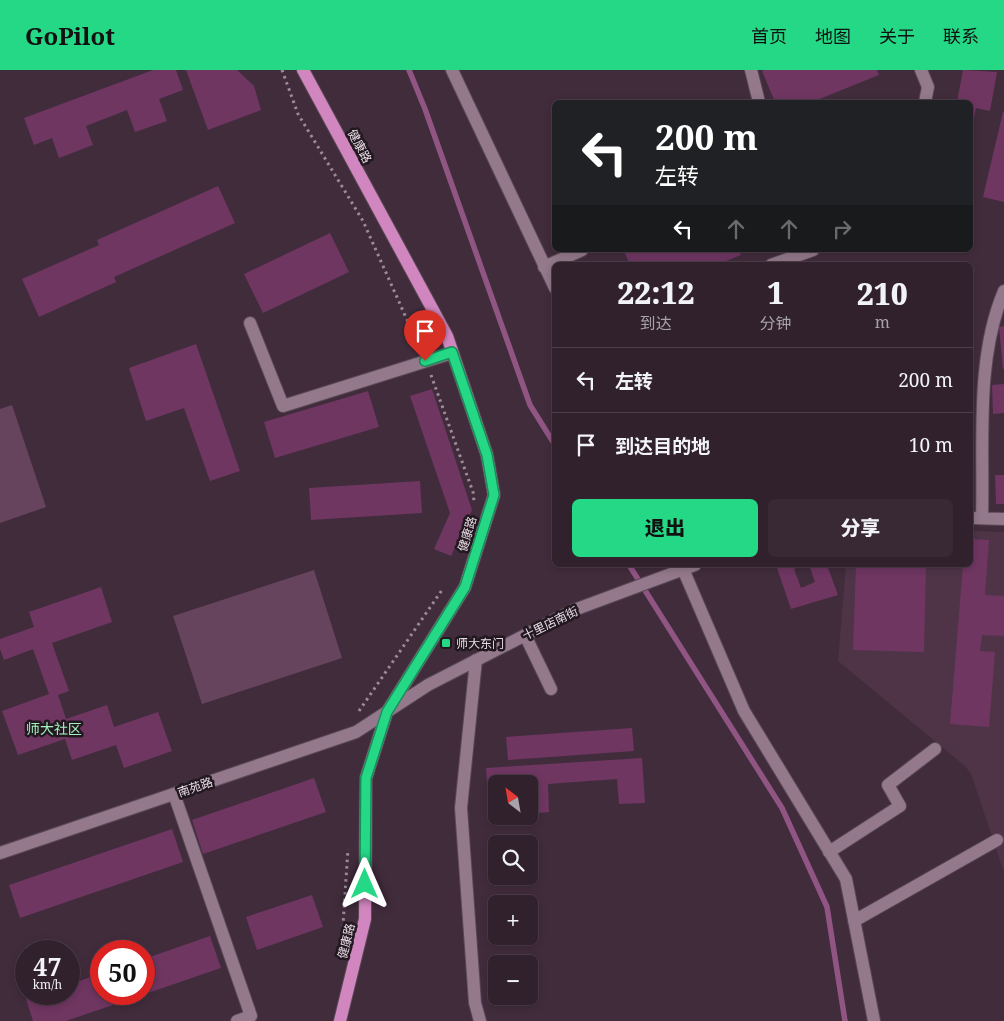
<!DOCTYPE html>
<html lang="zh">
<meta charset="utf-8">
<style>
body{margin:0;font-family:"Noto Serif","Noto Sans SC",serif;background:#392935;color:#f1f3f6;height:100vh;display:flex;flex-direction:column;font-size:19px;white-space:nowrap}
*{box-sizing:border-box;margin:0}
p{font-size:16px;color:#a8a3aa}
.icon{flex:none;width:28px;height:28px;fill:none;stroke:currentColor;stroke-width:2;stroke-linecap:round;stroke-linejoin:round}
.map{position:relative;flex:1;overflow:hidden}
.side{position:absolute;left:552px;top:192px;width:421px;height:305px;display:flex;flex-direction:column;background:#31212d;border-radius:8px;box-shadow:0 2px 8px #0003,0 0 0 1px #4c3e49}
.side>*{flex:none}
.banner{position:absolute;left:552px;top:30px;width:421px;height:152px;border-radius:8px;box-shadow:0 2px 8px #0003,0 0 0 1px #4c3e49;background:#202124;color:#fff;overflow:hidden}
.needle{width:32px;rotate:329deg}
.tools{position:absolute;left:488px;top:705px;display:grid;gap:10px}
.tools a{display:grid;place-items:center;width:50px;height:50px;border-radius:8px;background:#31212d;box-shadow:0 2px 8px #0003,0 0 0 1px #4c3e49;font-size:25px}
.speed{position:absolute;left:15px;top:870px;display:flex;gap:10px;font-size:25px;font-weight:700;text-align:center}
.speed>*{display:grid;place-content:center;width:65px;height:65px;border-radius:50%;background:#31212d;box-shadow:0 2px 8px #0003,0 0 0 1px #4c3e49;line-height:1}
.speed small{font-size:12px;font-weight:400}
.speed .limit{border:8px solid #d22;background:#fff;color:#111}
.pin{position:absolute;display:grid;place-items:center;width:42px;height:42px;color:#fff;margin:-51px -21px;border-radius:50% 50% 50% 0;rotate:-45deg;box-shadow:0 0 5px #0007}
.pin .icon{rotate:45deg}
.me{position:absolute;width:55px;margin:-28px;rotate:0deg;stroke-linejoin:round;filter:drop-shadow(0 0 4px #0008)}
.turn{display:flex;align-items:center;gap:18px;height:105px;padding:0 20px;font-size:22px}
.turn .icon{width:65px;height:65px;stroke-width:2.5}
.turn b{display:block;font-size:35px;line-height:42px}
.lanes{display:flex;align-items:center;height:48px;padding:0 20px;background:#0003;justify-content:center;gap:25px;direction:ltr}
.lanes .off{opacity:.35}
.eta{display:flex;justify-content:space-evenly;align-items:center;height:85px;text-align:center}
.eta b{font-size:30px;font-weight:800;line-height:35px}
.primary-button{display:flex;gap:10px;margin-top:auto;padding:10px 20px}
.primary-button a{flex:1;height:58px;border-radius:8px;background:#24d886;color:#111;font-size:20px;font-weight:800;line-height:58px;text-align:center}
.primary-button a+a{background:#392935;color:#f1f3f6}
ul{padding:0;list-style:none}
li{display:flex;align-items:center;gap:15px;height:65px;padding:0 20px;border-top:1px solid #4c3e49}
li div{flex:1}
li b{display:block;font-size:19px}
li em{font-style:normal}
header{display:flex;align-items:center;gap:30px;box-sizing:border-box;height:70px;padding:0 25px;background:#24d886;color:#111}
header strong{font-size:24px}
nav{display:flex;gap:28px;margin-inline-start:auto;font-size:18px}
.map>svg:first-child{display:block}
.built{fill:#4f3448}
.green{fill:#67445e}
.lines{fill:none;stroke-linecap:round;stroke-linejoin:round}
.stream{stroke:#915583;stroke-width:5.5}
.building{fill:#6f3662}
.minor-casing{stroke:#5a4856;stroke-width:14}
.major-casing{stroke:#5a4856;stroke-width:14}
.path{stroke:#9d8c98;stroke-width:3;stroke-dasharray:2.5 4;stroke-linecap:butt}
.minor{stroke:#93798b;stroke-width:12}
.major{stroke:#d186bf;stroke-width:12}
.route-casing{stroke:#178c57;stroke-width:12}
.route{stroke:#24d886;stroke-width:9}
.poi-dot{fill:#24d886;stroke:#22181f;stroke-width:2}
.labels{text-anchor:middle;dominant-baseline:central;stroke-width:5;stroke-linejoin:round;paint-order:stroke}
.street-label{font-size:12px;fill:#ebdde7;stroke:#22181f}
.poi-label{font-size:12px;fill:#ebdde7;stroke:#22181f;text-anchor:start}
.neighbourhood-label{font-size:14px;fill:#a5f1c2;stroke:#22181f}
</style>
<header>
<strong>GoPilot</strong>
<nav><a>首页</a><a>地图</a><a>关于</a><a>联系</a></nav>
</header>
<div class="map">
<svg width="1004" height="951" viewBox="0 0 1004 951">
<rect width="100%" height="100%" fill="#412c3c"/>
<path class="built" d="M971 461 1004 462V802L971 704 965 696 838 591 846 495H971Z"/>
<path class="green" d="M12 335 46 437 0 453V339Z
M314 500 342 588 202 634 173 546Z"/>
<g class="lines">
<path class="stream" d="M409 0 425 39 530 335 555 375
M629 495 782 738 827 837 845 951"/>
</g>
<path class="building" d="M153 0H176L183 20 159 29 167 51 135 62 127 40 86 56 93 75 59 88 52 68 34 75 24 48Z
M186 0H237L254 16 261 40 208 60Z
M764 0H877L879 5 812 32H775L762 1Z
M963 0 997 2 990 41 976 38 973 53H971V32H957Z
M1003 42H1004V132L983 127Z
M218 116 235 153 114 207 116 212 39 247 22 209 99 175 97 170Z
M330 163 349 202 263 243 244 204Z
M626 180H739L741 185 716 195H630L624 181Z
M1004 256V299H1003L999 257Z
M196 274 240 401 210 411 184 338 146 351 129 298Z
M1004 314V343L993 344 992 315Z
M432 319 472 440 451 486 434 479 450 443 410 326Z
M368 321 379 357 275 388 264 352Z
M995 405H1004V434H996Z
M420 411 422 443 311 450 309 418Z
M971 469 989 470 985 525 1004 526V566L982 565 980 581 995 582 989 657 950 654 963 495H971Z
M776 495H805L794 499 801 518 815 512 809 495H827L838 525 791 539Z
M856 495H926L924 582 853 580Z
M101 517 112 552 52 573 69 621 58 625 66 649 107 635 114 657 158 642 172 681 124 698 116 675 72 690 65 669 18 685 2 641 49 624 33 579 4 590 0 579V569L34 557 29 542Z
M632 658 634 681 508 690 506 667Z
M642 688 645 733 619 734 617 709 548 714 549 742 529 744V714H496V746H489L486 698Z
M314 708 326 742 203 784 192 750Z
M172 759 183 792 20 848 9 815Z
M312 825 323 857 257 880 246 847Z
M210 866 221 898 66 951H33L26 929 42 924H69V915L101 903V924H144V889Z"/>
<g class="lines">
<g class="minor-casing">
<path id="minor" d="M452 0 555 218
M751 0 759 32
M921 0 928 17 925 32
M771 195 813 180
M544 197 582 180
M250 253 283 336 452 283
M971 448 1004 449
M982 448C984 375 975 289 1004 221
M683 499 744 641 846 809 874 951
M525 565 551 619
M476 590 461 738 475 933 480 951
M174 724 251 946 237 951
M829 782 900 736 888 715 935 679
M0 783 356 662 428 615 574 540 695 495
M854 851 997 770"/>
</g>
<g class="major-casing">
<path id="major" d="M303 0 447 266 487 385 494 425 465 517 387 642 366 708 365 849 340 951"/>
</g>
<path class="path" d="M282 0 298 44 363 151 420 279
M431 305 473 422 474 431
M359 641 442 520
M342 870 348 779"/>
<use href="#minor" class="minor"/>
<use href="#major" class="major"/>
</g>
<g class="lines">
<g class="route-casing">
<path id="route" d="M365 814 366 708 387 642 465 517 494 425 487 385 452 282 425 291"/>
</g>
<use href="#route" class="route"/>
</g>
<rect class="poi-dot" x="441" y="568" width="10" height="10" rx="2.5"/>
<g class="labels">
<g class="street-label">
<text transform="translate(360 76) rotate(62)">健康路</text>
<text transform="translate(467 464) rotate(-73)">健康路</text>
<text transform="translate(550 553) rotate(-26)">十里店南街</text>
<text transform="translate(195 717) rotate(-19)">南苑路</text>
<text transform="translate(346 871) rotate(-76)">健康路</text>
</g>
<g class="poi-label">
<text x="456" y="573">师大东门</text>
</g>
<g class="neighbourhood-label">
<text x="54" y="658">师大社区</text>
</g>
</g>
</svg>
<div class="tools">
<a><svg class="needle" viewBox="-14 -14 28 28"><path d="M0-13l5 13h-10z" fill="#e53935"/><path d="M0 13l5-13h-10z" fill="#a8a3aa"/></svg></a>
<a><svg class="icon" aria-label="search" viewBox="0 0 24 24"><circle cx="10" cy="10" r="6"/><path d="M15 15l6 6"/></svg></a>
<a>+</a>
<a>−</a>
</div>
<div class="speed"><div>47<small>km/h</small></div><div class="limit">50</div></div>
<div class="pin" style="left:425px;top:291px;background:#d93025"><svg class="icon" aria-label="arrive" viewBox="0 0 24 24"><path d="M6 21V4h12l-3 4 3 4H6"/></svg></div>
<svg class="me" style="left:365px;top:814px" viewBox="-20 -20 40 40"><path d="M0-17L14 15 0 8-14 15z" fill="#24d886" stroke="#fff" stroke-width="4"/></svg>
<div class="banner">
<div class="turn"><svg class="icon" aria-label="left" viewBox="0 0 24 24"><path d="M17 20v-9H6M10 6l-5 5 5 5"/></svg><div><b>200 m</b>左转</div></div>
<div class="lanes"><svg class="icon" aria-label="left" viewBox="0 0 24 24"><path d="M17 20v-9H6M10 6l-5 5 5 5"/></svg><svg class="icon off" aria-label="ahead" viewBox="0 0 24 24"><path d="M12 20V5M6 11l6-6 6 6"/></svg><svg class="icon off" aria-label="ahead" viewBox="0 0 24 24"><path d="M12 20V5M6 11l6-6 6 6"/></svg><svg class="icon off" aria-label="right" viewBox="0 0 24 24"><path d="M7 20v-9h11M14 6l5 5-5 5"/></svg></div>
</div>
<section class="side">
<div class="eta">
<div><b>22:12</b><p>到达</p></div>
<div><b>1</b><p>分钟</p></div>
<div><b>210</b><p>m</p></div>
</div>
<ul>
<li><svg class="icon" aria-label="left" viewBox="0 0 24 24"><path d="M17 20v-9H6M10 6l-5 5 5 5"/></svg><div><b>左转</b></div><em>200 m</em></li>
<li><svg class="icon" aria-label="arrive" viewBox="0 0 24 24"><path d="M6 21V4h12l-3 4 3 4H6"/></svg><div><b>到达目的地</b></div><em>10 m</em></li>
</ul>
<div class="primary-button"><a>退出</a><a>分享</a></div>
</section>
</div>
